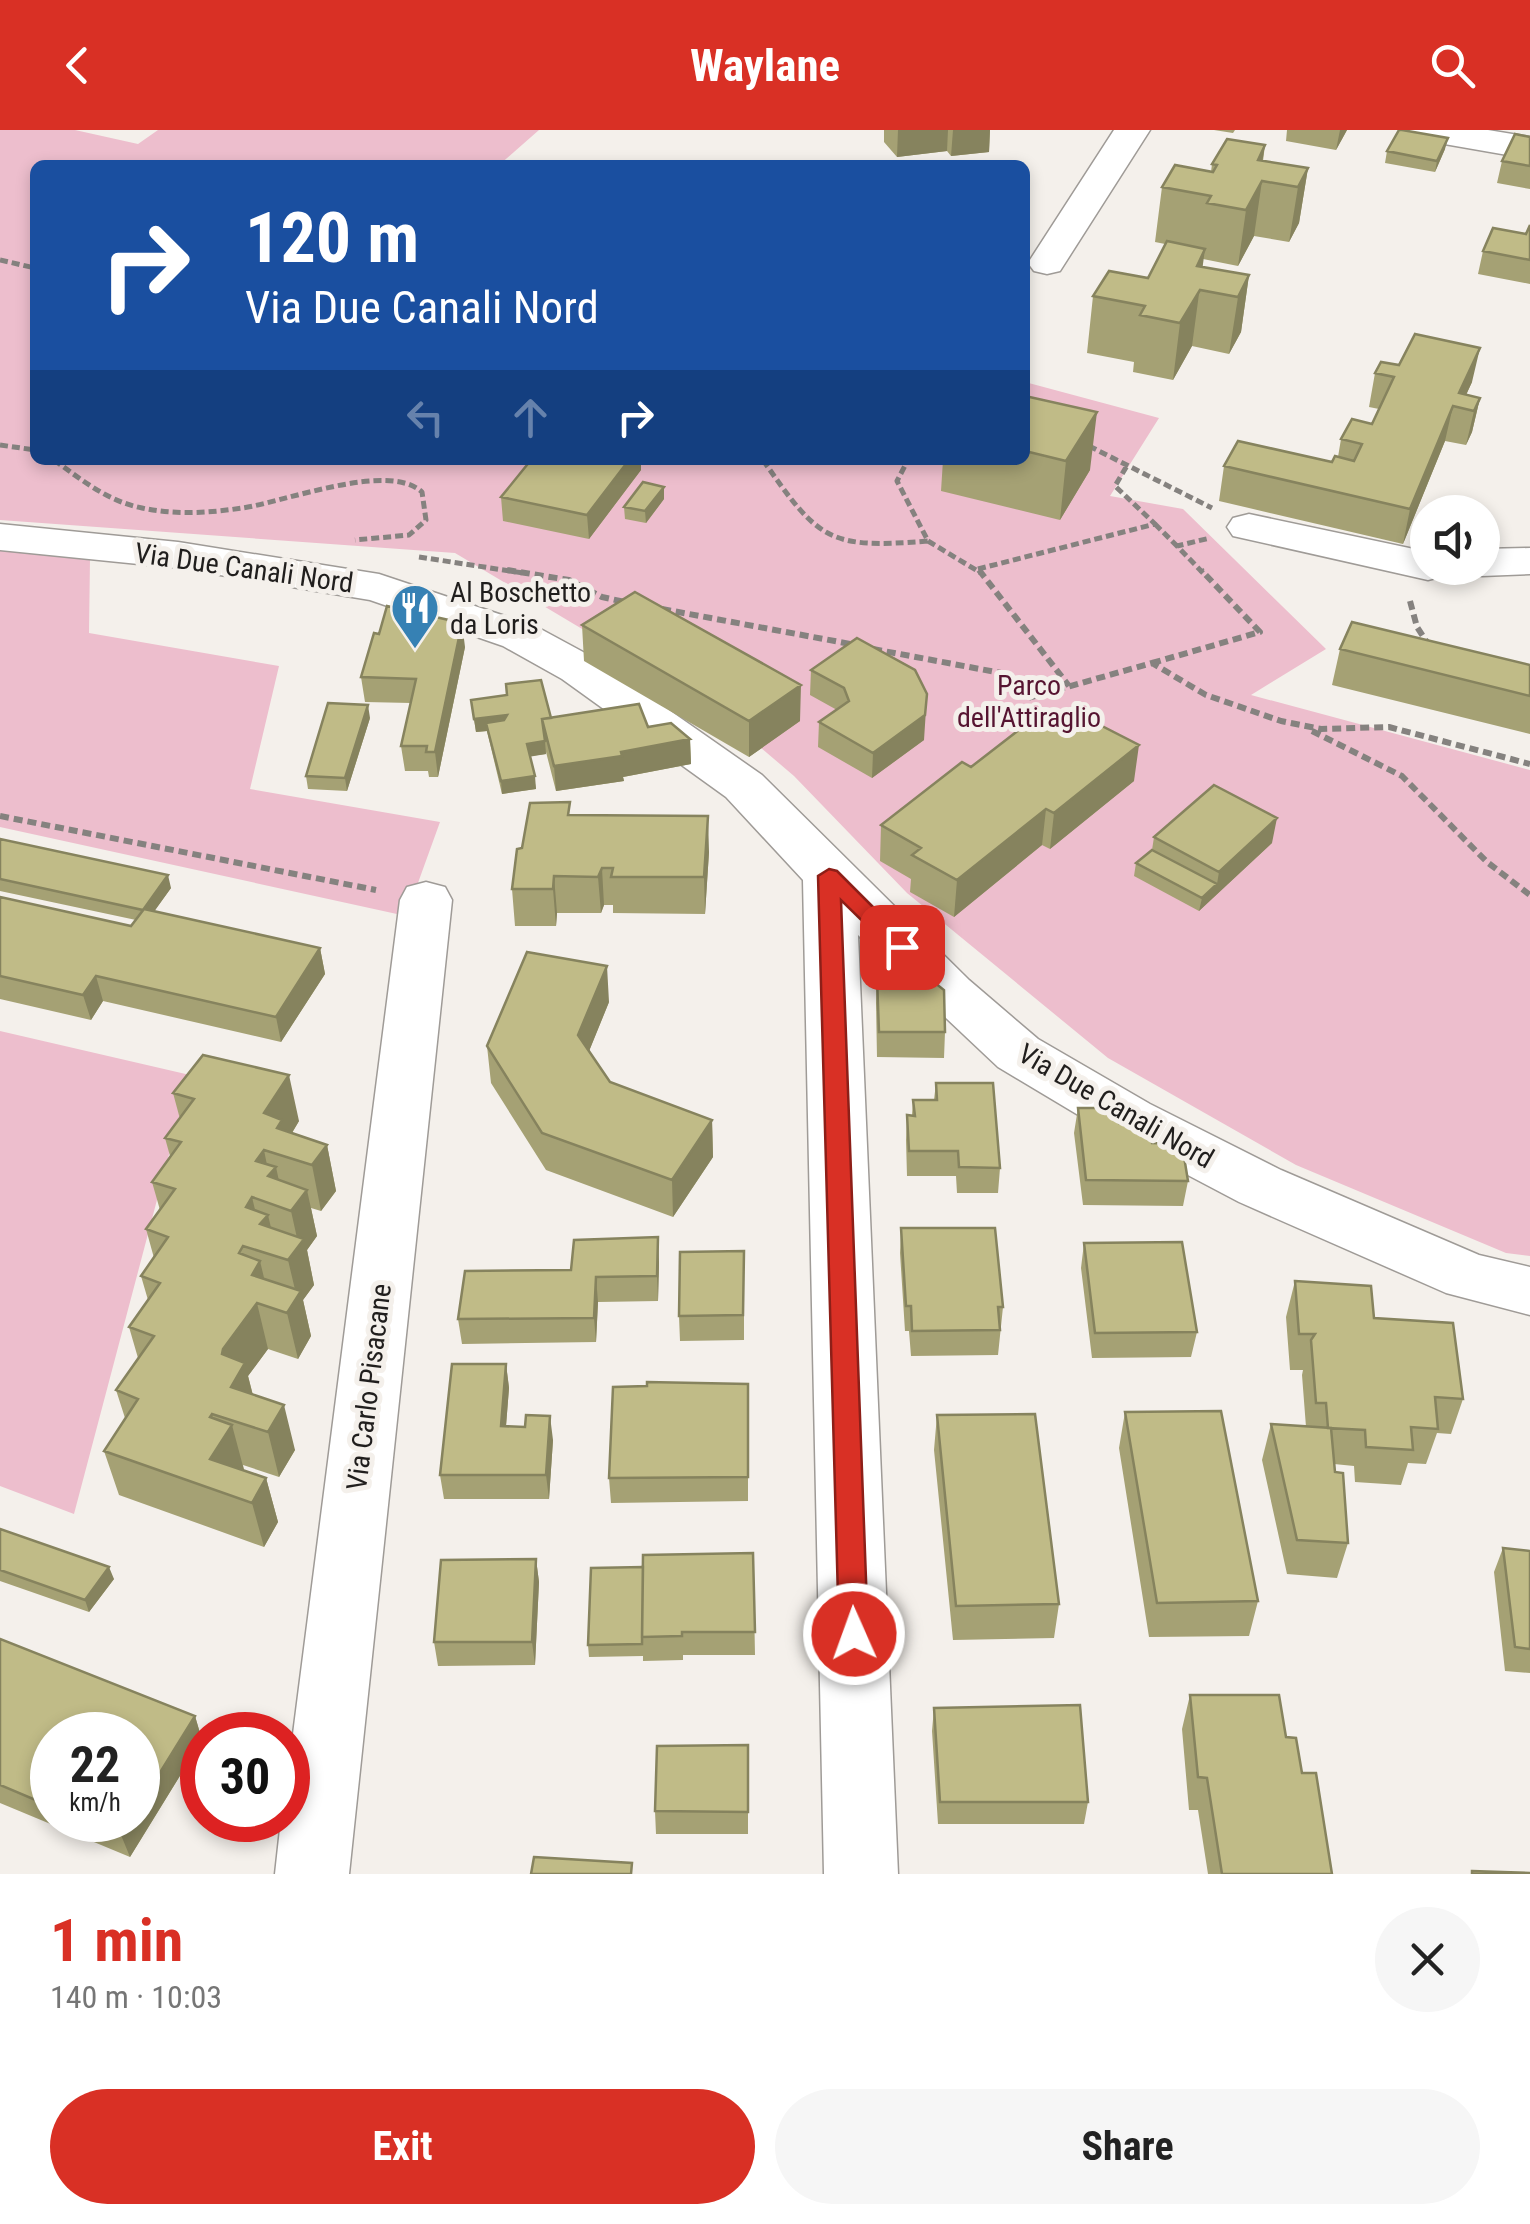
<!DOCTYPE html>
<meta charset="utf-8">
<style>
body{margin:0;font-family:"Roboto Condensed",sans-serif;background:#f6f6f6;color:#222;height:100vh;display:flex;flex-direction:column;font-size:38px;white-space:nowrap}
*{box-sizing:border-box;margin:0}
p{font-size:32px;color:#767676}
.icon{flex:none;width:55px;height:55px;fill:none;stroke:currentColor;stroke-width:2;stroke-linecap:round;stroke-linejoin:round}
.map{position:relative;height:1744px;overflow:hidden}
.details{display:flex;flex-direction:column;background:#fff;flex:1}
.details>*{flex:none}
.guide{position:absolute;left:30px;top:30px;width:1000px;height:305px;border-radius:15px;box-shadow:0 5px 15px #0003;background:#1a4fa0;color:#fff;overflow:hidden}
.buttons{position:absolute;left:1410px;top:365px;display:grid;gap:20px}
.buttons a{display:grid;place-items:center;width:90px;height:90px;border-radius:50%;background:#fff;box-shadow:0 5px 15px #0003;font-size:50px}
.speed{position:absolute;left:30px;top:1582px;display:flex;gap:20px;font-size:50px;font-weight:700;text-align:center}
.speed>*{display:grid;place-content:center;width:130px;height:130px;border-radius:50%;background:#fff;box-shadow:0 5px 15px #0003;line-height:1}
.speed small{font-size:25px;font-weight:400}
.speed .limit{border:15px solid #d22;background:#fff;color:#111}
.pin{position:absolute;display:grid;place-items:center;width:85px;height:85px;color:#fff;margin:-42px;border-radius:20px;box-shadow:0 5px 15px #0006}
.me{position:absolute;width:110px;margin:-55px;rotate:358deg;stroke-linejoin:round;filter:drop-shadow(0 0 8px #0008)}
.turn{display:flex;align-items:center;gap:35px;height:210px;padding:0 50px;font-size:45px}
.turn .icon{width:130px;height:130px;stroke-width:2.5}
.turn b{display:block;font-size:70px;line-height:85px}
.lanes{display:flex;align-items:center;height:95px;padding:0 50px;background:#0003;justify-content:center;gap:50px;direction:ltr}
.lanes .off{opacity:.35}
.round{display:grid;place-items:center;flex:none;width:105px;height:105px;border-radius:52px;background:#f6f6f6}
.headline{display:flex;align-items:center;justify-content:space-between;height:170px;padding:0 50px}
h1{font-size:60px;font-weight:700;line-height:75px;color:#d93025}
.action{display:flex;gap:20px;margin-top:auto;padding:20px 50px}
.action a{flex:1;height:115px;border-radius:60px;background:#d93025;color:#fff;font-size:40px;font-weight:700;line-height:115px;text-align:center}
.action a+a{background:#f6f6f6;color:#222}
header{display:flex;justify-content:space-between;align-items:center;height:130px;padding:0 50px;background:#d93025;color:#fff;font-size:45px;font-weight:700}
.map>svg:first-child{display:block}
.green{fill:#edbecd}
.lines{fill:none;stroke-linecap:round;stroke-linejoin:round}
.minor-casing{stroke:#9f9b97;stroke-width:3}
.path-far1{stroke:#85827f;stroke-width:5;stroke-dasharray:8 4;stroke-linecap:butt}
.path{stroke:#85827f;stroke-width:6;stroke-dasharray:9 5;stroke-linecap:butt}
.minor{fill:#fff;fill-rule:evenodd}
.wall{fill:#a5a174;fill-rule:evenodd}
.shaded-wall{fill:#86835e}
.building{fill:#c0bb87;stroke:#86835e;stroke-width:2.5}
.route{fill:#d93025;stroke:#8d1f18;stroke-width:2.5}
.labels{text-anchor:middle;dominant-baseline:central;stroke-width:10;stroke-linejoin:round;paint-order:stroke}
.street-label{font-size:28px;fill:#201e1d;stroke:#f4f0eb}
.poi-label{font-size:28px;fill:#201e1d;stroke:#f4f0eb;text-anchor:start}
.park-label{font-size:28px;fill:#561431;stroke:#f4f0eb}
</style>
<header><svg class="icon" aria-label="back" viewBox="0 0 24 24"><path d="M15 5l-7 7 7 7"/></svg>Waylane<svg class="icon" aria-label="search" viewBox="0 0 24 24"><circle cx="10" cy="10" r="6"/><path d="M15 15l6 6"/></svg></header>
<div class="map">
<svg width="1530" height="1744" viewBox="0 0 1530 1744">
<rect width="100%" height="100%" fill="#f4f0eb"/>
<path class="green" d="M0 0H75L138 14 158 0H539L499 35H35V330H1025V252L1159 288 1110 366 1183 379 1326 519 1251 565 1530 640V1126L1506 1123 1296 1035 1108 928 907 763 794 646 713 577 455 423 0 390Z
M0 420 90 429 89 503 279 536 250 659 440 692 406 786 0 697Z
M0 901 190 945 74 1384 0 1356Z"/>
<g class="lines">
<g class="minor-casing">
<path id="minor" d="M1114 0H1150L1060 141 1047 144 1034 141 1028 133Z
M1409 0H1488L1530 7V29L1427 11 1415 7Z
M1249 384 1428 422V438H1449L1444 446 1428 450 1233 406 1227 397 1233 388Z
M0 394 178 412 379 444 535 496 596 529 762 645 969 850 1038 909 1150 974 1281 1040 1479 1125 1530 1137V1185L1446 1163 1239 1072 1110 1004 998 937 858 805 898 1744H824L803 750 726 667 562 549 503 516 370 470 178 438 0 420Z
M1530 418V444L1482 446 1466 443 1463 438H1482V419Z
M426 752 445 757 452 770 349 1744H275L281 1690H288V1643L400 770 407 757Z"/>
</g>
<path class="path-far1" d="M0 130 35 138
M0 315 35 320
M1089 316 1212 378
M54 330C82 350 107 371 142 378 175 385 209 383 242 378 285 372 388 331 422 362L426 390 409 405 355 410
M763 330C819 411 829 419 928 411L897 351 908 330
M1155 394 1177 416
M928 411 981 443
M419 427 523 443
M978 439 1155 394 1115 356 1128 334
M1203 443 1177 416 1210 408"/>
<path class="path" d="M507 440 569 450 602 467 625 472
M979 440 1069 556
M1410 471 1417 497 1428 514
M662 479 856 515
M873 519 1001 543 1028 568 1152 533 1206 565 1281 591 1321 599 1389 597 1530 634
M1152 533 1260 502 1201 440
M1312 601 1402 646 1487 732 1530 765
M0 686 376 760"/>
<use href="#minor" class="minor"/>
</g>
<path class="wall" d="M884 0H990L989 22 951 26 947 21 897 27 884 12Z
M1214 0H1235L1233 3Z
M1287 0H1347L1336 20 1286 11Z
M1530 7V59L1497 53 1502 31Z
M1265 15 1263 31 1308 38 1299 93 1289 112 1254 106 1238 136 1203 129 1202 137 1249 145 1241 202 1229 224 1192 216 1173 250 1133 242 1134 232 1087 223 1093 166 1148 148 1165 114 1155 112 1162 57 1211 42 1212 34Z
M1445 19 1435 42 1385 33 1387 21Z
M1530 95V154L1478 144 1483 121 1526 104Z
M1399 235 1472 252 1466 265 1480 268 1472 302 1466 315 1445 311 1403 414 1219 371 1224 336 1332 332 1338 327 1341 309 1372 294 1379 279 1369 277 1375 243Z
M1025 266 1090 340 1060 390 941 361 943 330H1025Z
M641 340 589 409 503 391 501 367Z
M664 369 646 393 625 389 624 377Z
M582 495 800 591 749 627 584 531Z
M857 508 924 610 872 648 818 617 819 592 837 580 810 565 811 540Z
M465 517 438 647H429L428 641H405L401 616 411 573 365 572 361 547Z
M1340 519 1530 535V604L1332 555Z
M471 570 551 588 648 597 690 609 691 634 623 647 624 651 556 661 546 622V624L530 626 536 659 502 664 487 601 476 602Z
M370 588 347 661 308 659 306 646Z
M971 637 1134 651 1050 719 1042 715 954 787 910 762 911 749 880 731 881 695Z
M571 685 709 722 705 784 613 783V775H604L601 783H557L556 796H515L512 759 522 718Z
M1154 707 1272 713 1199 781 1134 746 1136 733 1152 720Z
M0 709 171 758 154 781 320 818 325 844 281 912 103 871 91 890 0 869V767L131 796 136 790 0 761Z
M877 848 945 902 944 928 877 927 876 873Z
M609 872 589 921 610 952 712 990 713 1027 673 1087 546 1040 491 953 487 916Z
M936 953 1000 1038 998 1063H957L956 1046H907L906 1010 907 985H912L913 970H934Z
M173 963 299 991 292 1003 327 1015 336 1061 321 1081 311 1078 317 1106 307 1120 314 1155 303 1170 311 1206 298 1229 268 1219 248 1246 253 1265 295 1320 279 1347 243 1335 244 1340 266 1348 278 1392 264 1417 119 1365 104 1321 125 1288 116 1260 138 1228 129 1197 148 1170 141 1146 154 1128 146 1099 160 1080 152 1052 170 1026 165 1008 180 989Z
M1078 978 1119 993 1188 1051 1183 1076 1083 1075 1074 1003Z
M901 1098 1003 1177 998 1225 911 1226 909 1201H905L900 1123Z
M1084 1113 1197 1202 1191 1227 1092 1228 1081 1138Z
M744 1121V1210L680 1211 679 1186Z
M659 1132 658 1171 598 1172 596 1212 462 1214 458 1189 571 1140Z
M1295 1151 1374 1188 1463 1269 1451 1304 1437 1303 1426 1334 1408 1333 1401 1355 1355 1352 1354 1336 1334 1334 1348 1413 1337 1448 1287 1444 1262 1330 1271 1294 1306 1297 1302 1245 1303 1240H1290L1286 1187Z
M506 1234 509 1258 506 1296 553 1310 549 1369H444L440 1345Z
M748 1254V1371L611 1373 609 1348 647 1256Z
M1125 1282 1258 1471 1249 1506 1149 1507 1119 1318Z
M937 1285 1059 1474 1054 1508 953 1510 934 1320Z
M0 1399 114 1449 89 1482 0 1451Z
M1503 1418 1530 1421V1543L1505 1541 1494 1442Z
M753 1423 755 1525H683V1530L643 1531V1526L589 1527 588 1515 643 1437Z
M536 1429 539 1452 535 1535 438 1536 434 1512Z
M0 1509 195 1586 202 1610 130 1727 0 1673ZM52 1605 138 1690H52Z
M1190 1565 1286 1607 1302 1643 1332 1744H1208L1198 1680H1189L1182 1599Z
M934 1578 1088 1672 1084 1694H938L932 1601Z
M748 1615V1704H656L655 1681Z"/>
<path class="shaded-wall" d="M898 0H948L947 21 897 27Z
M953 0H990L989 22 951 26Z
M1340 0H1347L1336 20Z
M1448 8 1445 19 1435 42 1437 31Z
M1265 15 1258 58 1262 51 1254 106 1238 136 1246 80 1258 30Z
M1308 38 1299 93 1289 112 1298 57Z
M1205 119 1192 216 1173 250 1180 193 1197 136Z
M1249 145 1241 202 1229 224 1238 167Z
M1480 218 1472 252 1460 278 1459 263Z
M1480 268 1472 302 1466 315 1474 281Z
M1453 276 1445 311 1403 414 1410 379Z
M1097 282 1090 340 1060 390 1066 331Z
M629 330H641V340L589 409 587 385Z
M664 357V369L646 393 645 381Z
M462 493 465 517 438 647 435 622Z
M801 555 800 591 749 627V591Z
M927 564 924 610 872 648 873 623Z
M368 575 370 588 347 661 345 648Z
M507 585 509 598 486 593 487 601 476 602 474 589Z
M690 609 691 634 623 647 624 651 556 661 554 636Z
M545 611 546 624 528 627 527 614Z
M1139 615 1134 651 1050 719 1054 683Z
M535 646 536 659 502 664 501 651Z
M1046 679 1042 715 954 787 957 750Z
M708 686 709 722 705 784 704 747Z
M1277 688 1272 713 1199 781 1202 768 1217 754 1219 742Z
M602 738 604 775 601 783 598 747Z
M168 745 171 758 146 793 143 780Z
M554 746 557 783 556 796 553 759Z
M320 818 325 844 281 912 276 887Z
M607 836 609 872 581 941 578 905Z
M96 846 103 871 91 890 83 865Z
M289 945 299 991 287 1011 264 983Z
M712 990 713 1027 673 1087 672 1050Z
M327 1015 336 1061 321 1081 312 1035Z
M264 1020 269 1045 276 1037 285 1079 256 1031Z
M307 1060 317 1106 307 1120 314 1155 303 1170 311 1206 298 1229 287 1183 297 1168 288 1130 299 1117 291 1081Z
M252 1067 263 1114 246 1077Z
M268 1085 278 1127 260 1094Z
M658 1107 659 1132 658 1171 657 1146Z
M260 1131 271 1177 252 1145Z
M596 1147 598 1172 596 1212 594 1188Z
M257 1173 268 1219 248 1246 256 1278 240 1293 222 1224 223 1219Z
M506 1234 509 1258 504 1321 501 1296Z
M284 1275 295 1320 279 1347 268 1302Z
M212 1284 220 1313 232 1295 244 1340 210 1329V1287Z
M550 1286 553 1310 549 1369 546 1345Z
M266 1348 278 1392 264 1417 252 1373Z
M536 1429 539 1452 535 1535 532 1512Z
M109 1437 114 1449 89 1482 85 1470Z
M195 1586 202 1610 130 1727 121 1705 130 1690H138V1678Z"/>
<path class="building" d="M1399 0H1402L1448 8 1437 31 1387 21Z
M1515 4 1530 7V36L1502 31Z
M1227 9 1265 15 1258 30 1308 38 1298 57 1262 51 1246 80 1207 73 1211 66 1162 57 1175 35 1213 42 1217 35 1212 34Z
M1530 95V130L1483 121 1493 98 1526 104Z
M1167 111 1205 119 1197 136 1249 145 1238 167 1200 160 1180 193 1140 185 1145 176 1093 166 1109 141 1148 148Z
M1415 204 1480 218 1459 263 1480 268 1474 281 1453 276 1410 379 1224 336 1238 311 1332 332 1335 326 1354 331 1362 314 1341 309 1352 289 1372 294 1394 247 1375 243 1381 232 1399 235Z
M1025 266 1097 282 1066 331 1025 321Z
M531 330H629L587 385 501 367Z
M643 352 664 357 645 381 624 377Z
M635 462 801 555 749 591 582 495Z
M387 476 462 493 435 622H426L427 616H401L416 549 361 547 374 503 379 504Z
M1352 492 1530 535V566L1340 519Z
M857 508 915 540 927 564 925 585 873 623 819 592 849 571 844 558 811 540Z
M541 550 551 588 542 589 545 611 527 614 535 646 501 651 486 593 504 590 507 585 474 589 471 570 507 565 506 554Z
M328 573 368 575 345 648 306 646Z
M639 574 648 597 671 593 690 609 621 622 622 626 554 636 542 589Z
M1046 579 1086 599 1094 592 1139 615 1054 683 1046 679 957 750 912 725 921 718 881 695 962 632 971 637Z
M1214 655 1277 688 1219 742 1154 707Z
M570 672 568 685 708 686 704 747H611L613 738H602L598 747 554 746 553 759H512L517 719 522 718 530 673Z
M0 709 168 745 143 780 0 749Z
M1152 720 1217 754 1202 768 1136 733Z
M0 767 131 796 144 779 320 818 276 887 96 846 83 865 0 846Z
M527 822 607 836 578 905 610 952 712 990 672 1050 542 1003 487 916Z
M877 848 930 849 944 860 945 902H879Z
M203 925 289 945 264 983 282 990 277 998 327 1015 312 1035 264 1020 256 1031 276 1037 268 1046 307 1060 291 1081 252 1067 246 1077 268 1085 260 1094 304 1109 288 1130 243 1116 239 1123 260 1131 252 1145 301 1161 287 1183 257 1173 223 1219 222 1224 245 1233 231 1257 284 1275 268 1302 212 1284 210 1287 232 1295 210 1329 266 1348 252 1373 104 1321 138 1269 116 1260 154 1206 129 1197 160 1153 141 1146 168 1107 146 1099 175 1059 152 1052 181 1012 165 1008 194 969 173 963Z
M936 953H993L1000 1038 959 1037 958 1021H909L907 985 915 986 913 970H937Z
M1078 978H1116L1119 993H1149L1152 1013 1182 1014 1188 1051 1086 1050Z
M901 1098H995L1003 1177H998L1000 1200 912 1201 911 1176H906Z
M658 1107 657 1146 596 1147 594 1188 458 1189 465 1141 571 1140 574 1110Z
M1182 1112 1197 1202 1095 1203 1084 1113Z
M744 1121 743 1185 679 1186 680 1122Z
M1295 1151 1371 1156 1374 1188 1453 1193 1463 1269 1435 1267 1438 1299 1411 1297 1413 1320 1366 1317 1365 1300 1328 1298 1326 1273H1316L1311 1210 1315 1204H1299Z
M452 1234H506L501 1296 525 1297 526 1285 550 1286 546 1345H440Z
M647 1252 748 1254V1347L609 1348 613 1257 647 1256Z
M1221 1281 1258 1471 1157 1473 1125 1282Z
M1035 1284 1059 1474 956 1476 937 1285Z
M1271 1294 1331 1298 1335 1342 1343 1343 1348 1413 1297 1410Z
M0 1399 109 1437 85 1470 0 1440Z
M1503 1418 1530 1421V1519L1515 1517Z
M753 1423 755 1502H682V1506L642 1507 643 1425Z
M536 1429 532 1512H434L441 1430Z
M643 1437 642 1514 588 1515 591 1438Z
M0 1509 195 1586 138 1678V1605H52V1677L0 1655Z
M1190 1565H1279L1286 1607 1296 1608 1302 1643H1316L1332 1744H1222L1207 1648 1198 1647Z
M1080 1575 1088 1672H940L934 1578Z
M748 1615V1682L655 1681 657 1616Z
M84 1690H130L121 1705Z
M534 1727 632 1733 631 1744H531Z
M1472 1741 1530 1743V1744H1472Z"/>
<path class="route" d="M829 739 837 741 913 817 910 822H894L841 770 868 1504 864 1514 854 1517 844 1514 839 1504 818 746Z"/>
<defs>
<g id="restaurant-pin" transform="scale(2.5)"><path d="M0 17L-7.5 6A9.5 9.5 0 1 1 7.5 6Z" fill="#3681b4" stroke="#f4f0eb"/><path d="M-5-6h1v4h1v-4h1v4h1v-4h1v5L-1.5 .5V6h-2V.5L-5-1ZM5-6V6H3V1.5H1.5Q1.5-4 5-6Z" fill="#fff"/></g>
</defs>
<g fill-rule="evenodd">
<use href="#restaurant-pin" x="415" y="478"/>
</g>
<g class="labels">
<g class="street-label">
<text transform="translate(244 438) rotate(8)">Via Due Canali Nord</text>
<text transform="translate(1116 976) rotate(30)">Via Due Canali Nord</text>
<text transform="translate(369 1257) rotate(-83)">Via Carlo Pisacane</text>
</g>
<g class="poi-label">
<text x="450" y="462">Al Boschetto<tspan x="450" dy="32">da Loris</tspan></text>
</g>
<g class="park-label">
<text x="1029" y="555">Parco<tspan x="1029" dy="32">dell'Attiraglio</tspan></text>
</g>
</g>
</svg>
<div class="buttons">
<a><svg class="icon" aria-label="sound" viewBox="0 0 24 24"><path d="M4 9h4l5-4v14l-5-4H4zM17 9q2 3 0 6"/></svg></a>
</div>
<div class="speed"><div>22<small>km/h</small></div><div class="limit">30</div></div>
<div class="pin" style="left:902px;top:817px;background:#d93025"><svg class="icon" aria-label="arrive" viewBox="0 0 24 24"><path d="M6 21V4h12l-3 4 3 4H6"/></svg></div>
<svg class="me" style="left:854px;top:1504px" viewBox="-20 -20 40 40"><circle r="17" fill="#d93025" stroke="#fff" stroke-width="3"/><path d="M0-11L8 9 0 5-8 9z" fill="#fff"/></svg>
<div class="guide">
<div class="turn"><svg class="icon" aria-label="right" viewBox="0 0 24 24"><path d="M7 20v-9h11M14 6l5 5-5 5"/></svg><div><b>120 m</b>Via Due Canali Nord</div></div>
<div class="lanes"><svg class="icon off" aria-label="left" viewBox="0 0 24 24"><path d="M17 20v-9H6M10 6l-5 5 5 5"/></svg><svg class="icon off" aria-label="ahead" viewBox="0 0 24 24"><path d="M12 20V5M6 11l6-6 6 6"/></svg><svg class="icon" aria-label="right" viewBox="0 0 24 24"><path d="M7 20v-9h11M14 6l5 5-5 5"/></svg></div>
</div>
</div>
<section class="details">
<div class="headline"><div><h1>1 min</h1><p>140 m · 10:03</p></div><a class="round"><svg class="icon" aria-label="close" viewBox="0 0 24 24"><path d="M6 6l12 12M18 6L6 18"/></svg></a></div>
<div class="action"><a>Exit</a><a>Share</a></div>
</section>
